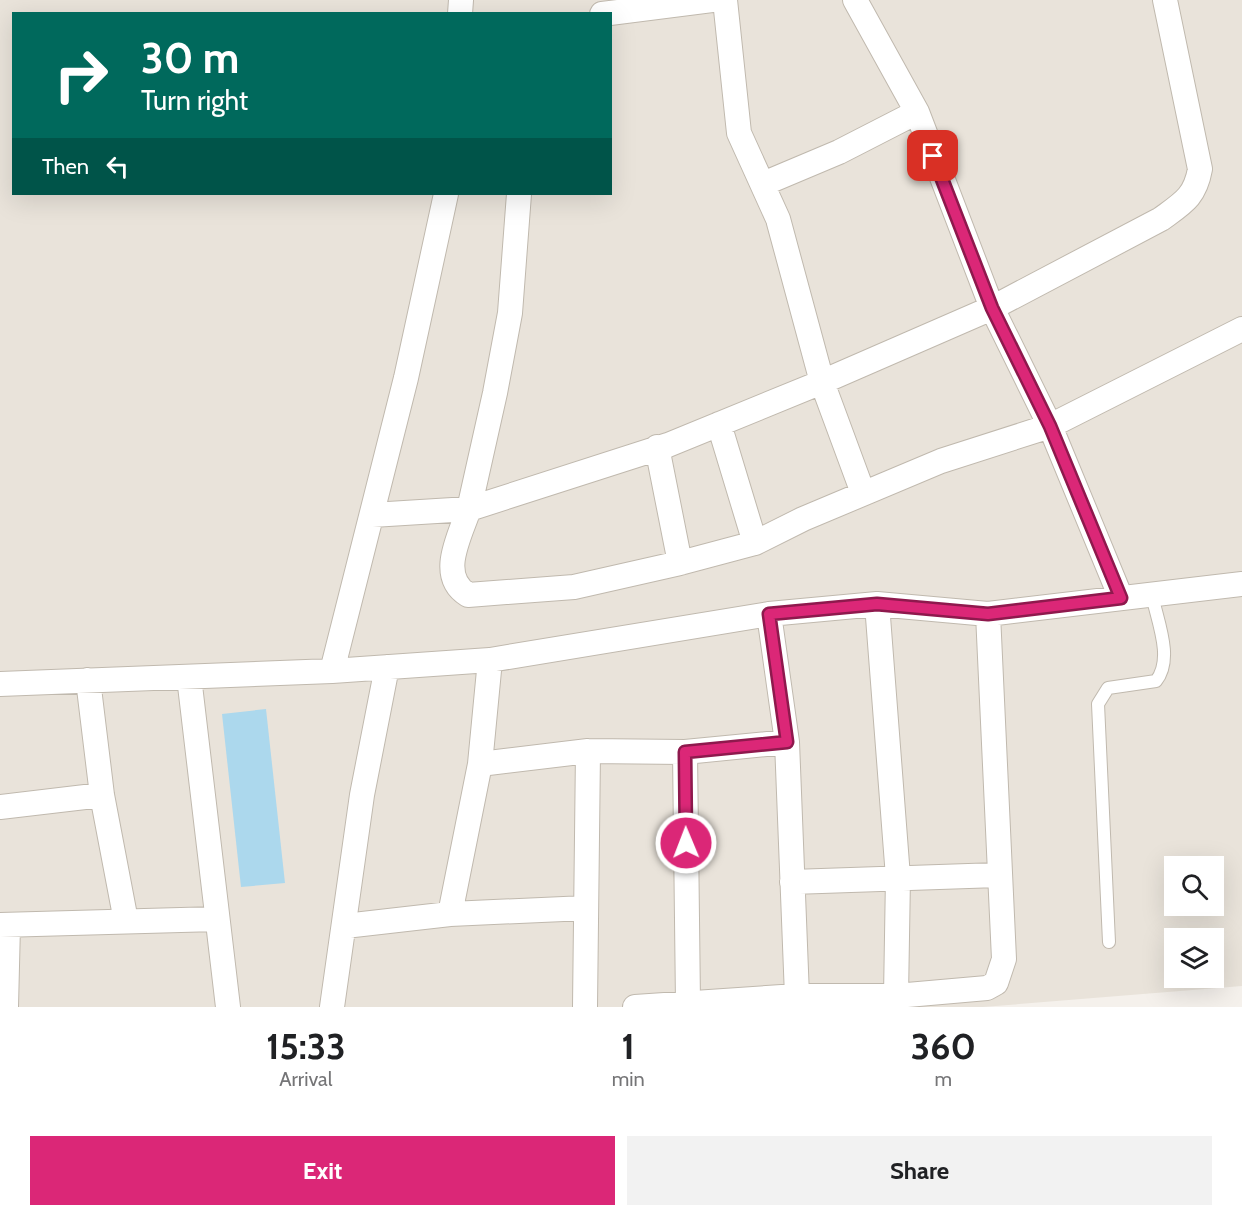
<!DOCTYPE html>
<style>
body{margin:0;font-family:Cabin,sans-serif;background:#f2f2f2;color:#202124;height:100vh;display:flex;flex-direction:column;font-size:22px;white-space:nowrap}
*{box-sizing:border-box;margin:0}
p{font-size:20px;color:#757577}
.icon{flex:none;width:33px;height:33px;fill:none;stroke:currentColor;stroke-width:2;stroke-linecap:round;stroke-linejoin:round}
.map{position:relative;height:1007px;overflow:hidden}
.details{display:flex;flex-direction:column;background:#fff;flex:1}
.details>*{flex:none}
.hud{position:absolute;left:12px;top:12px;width:600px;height:183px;border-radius:0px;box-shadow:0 6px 24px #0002;background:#00695c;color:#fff;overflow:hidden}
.tools{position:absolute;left:1164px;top:856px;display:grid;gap:12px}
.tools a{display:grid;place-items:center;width:60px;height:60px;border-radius:0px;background:#fff;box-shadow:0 6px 24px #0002;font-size:30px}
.pin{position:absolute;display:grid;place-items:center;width:51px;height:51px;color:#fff;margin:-26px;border-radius:12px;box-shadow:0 3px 9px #0006}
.me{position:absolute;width:66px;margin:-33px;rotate:359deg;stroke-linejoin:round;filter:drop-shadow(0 0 4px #0008)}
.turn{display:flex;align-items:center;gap:21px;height:126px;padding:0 30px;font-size:27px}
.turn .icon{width:78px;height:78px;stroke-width:2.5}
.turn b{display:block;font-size:42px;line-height:51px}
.then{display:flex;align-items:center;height:57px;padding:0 30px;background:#0003;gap:12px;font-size:22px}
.eta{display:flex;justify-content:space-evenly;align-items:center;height:102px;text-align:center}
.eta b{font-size:36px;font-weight:700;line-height:42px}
.cta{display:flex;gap:12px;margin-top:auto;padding:12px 30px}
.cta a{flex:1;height:69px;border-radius:0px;background:#db2777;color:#fff;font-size:24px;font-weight:700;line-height:69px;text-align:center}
.cta a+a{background:#f2f2f2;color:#202124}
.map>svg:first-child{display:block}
.residential{fill:#e9e3da;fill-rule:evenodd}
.water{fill:#acd8ed}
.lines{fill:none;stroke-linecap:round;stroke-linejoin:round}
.lane-casing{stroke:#c0b9ae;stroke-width:14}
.street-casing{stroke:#c0b9ae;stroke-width:26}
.lane{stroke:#fff;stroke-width:12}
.street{stroke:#fff;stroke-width:24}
.route-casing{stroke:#8e194d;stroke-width:15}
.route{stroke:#db2777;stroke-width:10}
</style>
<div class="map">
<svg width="1242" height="1007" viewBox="0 0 1242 1007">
<rect width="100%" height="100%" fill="#f5f1ec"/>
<path class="residential" d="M0 0H1242V986L983 1007H0ZM14 14H610V194H14ZM1174 867H1214V906H1174ZM1174 939H1214V978H1174Z"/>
<path class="water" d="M266 709 285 883 241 887 222 714Z"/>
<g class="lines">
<g class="lane-casing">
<path id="lane" d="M1109 942 1098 704 1108 688 1156 681C1174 659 1157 620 1152 595"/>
</g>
<g class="street-casing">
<path id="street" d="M725 0 739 133 778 219 822 382 863 493
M855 0 917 112 992 308 1050 426 1121 598
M1165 0 1200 169C1195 197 1183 203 1161 219L992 308 822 382 668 445 469 509C460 536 437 576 468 595L574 587 680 563 755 543 803 519 941 461 1050 426 1242 329
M460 14 461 0
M602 14 712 0
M763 184 839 152 917 112
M719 424 755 543
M657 447 680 563
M372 515 469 509 495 393 510 313 519 194
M877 604 898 877 896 996
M769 614 787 742
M332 671 406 378 446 194
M189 677 228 1007
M88 680 102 795 126 921
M0 684 332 671 490 660 769 614 877 604 988 614
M588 751 685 752 688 1003
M685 752 787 742 797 996
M480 764 588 751 585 1007
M0 807 102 795
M792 882 998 875
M450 914 480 764 490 660
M0 925 217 919
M345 926 450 914 586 908
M6 1007 8 925
M332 1007 362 795 387 667
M635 1007 797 996H896L987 988 996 983 1004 959 988 614 1242 584"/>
</g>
<use href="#lane" class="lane"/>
<use href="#street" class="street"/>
</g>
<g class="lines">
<g class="route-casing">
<path id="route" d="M686 843 685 752 787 742 769 614 877 604 988 614 1121 598 1050 426 992 308 933 156"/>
</g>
<use href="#route" class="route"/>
</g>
</svg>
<div class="tools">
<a><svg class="icon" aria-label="search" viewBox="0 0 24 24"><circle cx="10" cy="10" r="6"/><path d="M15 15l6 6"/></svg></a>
<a><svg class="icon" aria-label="layers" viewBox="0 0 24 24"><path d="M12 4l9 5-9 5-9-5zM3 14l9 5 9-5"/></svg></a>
</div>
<div class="pin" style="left:933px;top:156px;background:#d93025"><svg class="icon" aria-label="arrive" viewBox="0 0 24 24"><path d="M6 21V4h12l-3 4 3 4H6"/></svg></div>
<svg class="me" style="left:686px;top:843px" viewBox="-20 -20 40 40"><circle r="17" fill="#db2777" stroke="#fff" stroke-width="3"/><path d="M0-11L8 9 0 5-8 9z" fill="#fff"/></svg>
<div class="hud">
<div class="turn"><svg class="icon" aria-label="right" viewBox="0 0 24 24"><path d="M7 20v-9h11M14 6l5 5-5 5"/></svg><div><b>30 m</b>Turn right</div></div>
<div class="then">Then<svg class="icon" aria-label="left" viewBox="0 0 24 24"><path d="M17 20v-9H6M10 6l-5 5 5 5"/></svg></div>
</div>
</div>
<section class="details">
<div class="eta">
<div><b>15:33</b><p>Arrival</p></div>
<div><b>1</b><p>min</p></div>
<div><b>360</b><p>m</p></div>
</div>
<div class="cta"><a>Exit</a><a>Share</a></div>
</section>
